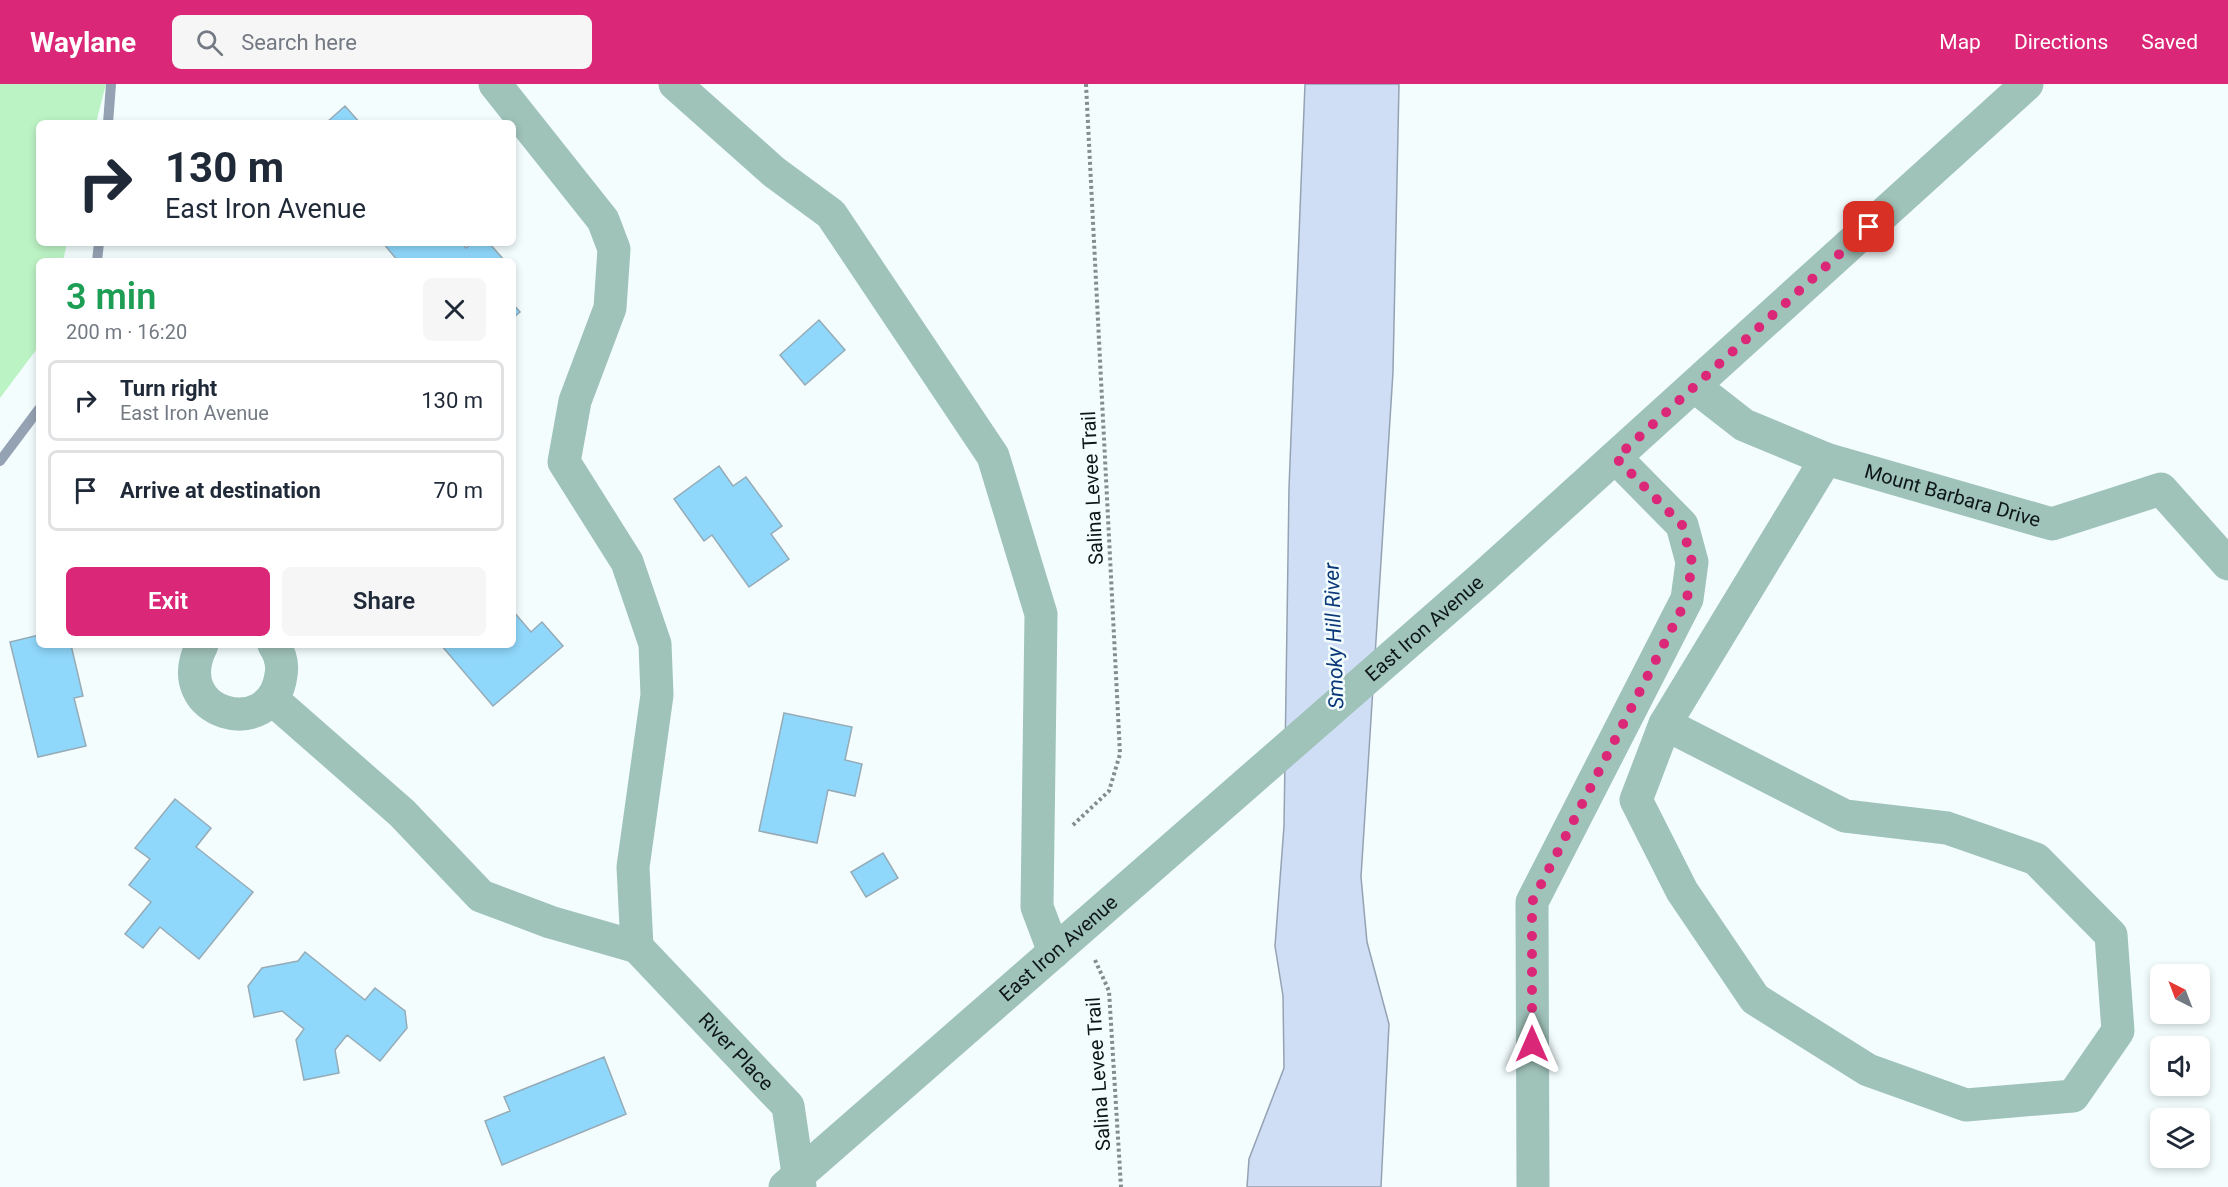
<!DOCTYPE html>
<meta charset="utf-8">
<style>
body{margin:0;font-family:Roboto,sans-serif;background:#f6f6f7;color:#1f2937;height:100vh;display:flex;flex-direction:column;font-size:22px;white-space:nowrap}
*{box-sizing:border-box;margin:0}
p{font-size:20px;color:#747a83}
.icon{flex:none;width:33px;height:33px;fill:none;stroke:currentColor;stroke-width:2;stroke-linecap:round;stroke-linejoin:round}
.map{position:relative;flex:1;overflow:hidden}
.details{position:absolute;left:36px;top:174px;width:480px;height:390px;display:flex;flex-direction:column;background:#fff;border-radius:9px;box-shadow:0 3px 9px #0003}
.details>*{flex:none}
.hud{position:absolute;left:36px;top:36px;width:480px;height:126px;border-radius:9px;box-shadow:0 3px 9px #0003;background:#fff;color:#1f2937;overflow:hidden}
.needle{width:39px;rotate:318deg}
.controls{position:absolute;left:2150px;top:880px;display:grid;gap:12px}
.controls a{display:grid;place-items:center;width:60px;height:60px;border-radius:9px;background:#fff;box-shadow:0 3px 9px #0003;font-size:30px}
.pin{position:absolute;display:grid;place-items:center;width:51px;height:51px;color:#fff;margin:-26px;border-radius:12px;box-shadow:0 3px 9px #0006}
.me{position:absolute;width:66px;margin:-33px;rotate:0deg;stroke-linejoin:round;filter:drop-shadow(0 0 4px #0008)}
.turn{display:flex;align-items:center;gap:21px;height:126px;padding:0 30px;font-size:27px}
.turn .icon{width:78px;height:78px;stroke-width:2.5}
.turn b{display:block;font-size:42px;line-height:51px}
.round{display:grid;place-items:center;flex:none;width:63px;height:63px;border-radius:9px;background:#f6f6f7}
.headline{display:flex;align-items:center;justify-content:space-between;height:102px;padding:0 30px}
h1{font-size:36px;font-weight:600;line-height:45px;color:#1e9e55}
.primary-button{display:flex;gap:12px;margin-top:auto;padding:12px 30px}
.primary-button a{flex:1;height:69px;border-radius:9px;background:#db2777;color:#fff;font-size:24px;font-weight:600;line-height:69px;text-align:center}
.primary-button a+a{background:#f6f6f7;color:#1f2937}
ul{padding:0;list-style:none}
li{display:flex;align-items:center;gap:18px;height:81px;margin:0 12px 9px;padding:0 18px;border:3px solid #e0e1e3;border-radius:9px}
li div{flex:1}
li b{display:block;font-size:22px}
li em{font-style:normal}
header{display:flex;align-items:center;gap:36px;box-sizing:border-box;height:84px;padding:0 30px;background:#db2777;color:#fff}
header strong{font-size:28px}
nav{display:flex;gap:33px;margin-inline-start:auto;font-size:21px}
.search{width:420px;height:54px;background:#f6f6f7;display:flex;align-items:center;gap:15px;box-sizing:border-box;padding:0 21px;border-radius:9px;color:#747a83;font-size:22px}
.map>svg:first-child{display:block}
.green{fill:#bcf3c5}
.water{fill:#cfdef5;stroke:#95a2b3;stroke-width:1.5}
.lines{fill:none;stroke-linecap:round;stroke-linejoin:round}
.stream{stroke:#95a2b3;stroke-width:10}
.building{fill:#8fd8fc;stroke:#96abb6;stroke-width:1.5}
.path{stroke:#838d8e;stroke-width:4;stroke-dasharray:3 3;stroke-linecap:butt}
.minor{stroke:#9fc2b9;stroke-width:33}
.route{stroke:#db2777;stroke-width:10;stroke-dasharray:0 18}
.labels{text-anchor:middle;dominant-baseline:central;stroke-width:5;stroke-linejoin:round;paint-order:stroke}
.street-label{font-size:20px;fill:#0e1718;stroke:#f3fdfe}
.water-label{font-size:21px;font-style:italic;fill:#0b3878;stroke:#f3fdfe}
</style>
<header>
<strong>Waylane</strong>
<div class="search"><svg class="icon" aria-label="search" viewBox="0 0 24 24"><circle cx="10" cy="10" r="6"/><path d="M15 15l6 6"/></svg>Search here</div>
<nav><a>Map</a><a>Directions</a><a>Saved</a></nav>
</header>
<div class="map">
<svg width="2228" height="1103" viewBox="0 0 2228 1103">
<rect width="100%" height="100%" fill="#f3fdfe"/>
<path class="green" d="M0 0H106L96 39H39V159H67L63 177H39V262L0 314Z"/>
<path class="water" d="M1305 0H1399L1393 288 1361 793 1367 858 1389 940 1381 1103H1247L1249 1075 1284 984 1283 912 1275 862 1284 742 1289 404Z"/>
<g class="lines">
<path class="stream" d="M108 39 111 0
M97 177 99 159
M0 377 39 325"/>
</g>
<path class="building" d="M345 22 360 39H326Z
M383 159H462L466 164 472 159H489L505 177H398Z
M513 220 520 228 513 234Z
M819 236 845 266 805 301 780 271Z
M719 382 733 402 746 393 782 442 771 450 789 475 749 503 712 451 704 457 674 415Z
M513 527 531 548 542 538 563 562 493 622 441 561H513Z
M39 551V561H71L83 612 74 614 86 662 38 673 10 558Z
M784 629 852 643 845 676 862 680 855 712 828 706 817 759 759 747Z
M175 715 211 744 196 763 253 808 199 875 160 843 143 864 125 850 151 818 129 801 150 775 135 764Z
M883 769 898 794 866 813 851 788Z
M305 868 365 916 375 904 405 927 407 944 380 977 347 951 335 966 339 989 304 996 296 956 304 945 282 927 254 933 248 902 262 884 298 877Z
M604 973 626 1030 502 1081 485 1037 510 1027 504 1013Z"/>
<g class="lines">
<path class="path" d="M1073 741 1109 707 1120 670 1086 0
M1095 876 1109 907 1121 1103"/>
<g class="minor">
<path d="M495 0 603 136 614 165 610 224 575 317 564 378 627 478 655 560 657 611 633 783 637 863"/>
<path d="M675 0 774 88 831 130 993 372 1041 530 1037 823 1054 868"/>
<path id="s1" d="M1694 302 1744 341 1826 375 2052 440 2161 405 2228 480"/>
<path d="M202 561C166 631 272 659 281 591 283 580 280 570 274 561"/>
<path d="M272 615 402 729 481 812 550 838 637 863"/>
<path d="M1665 640 1845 732 1947 744 2036 775 2111 851 2118 947 2073 1012 1966 1021 1868 986 1755 915 1682 807 1636 716Z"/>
<path d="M1665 640 1826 375"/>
<path id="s2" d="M637 863 788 1022 800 1103"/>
<path id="s3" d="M785 1103 1484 492 2027 0"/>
<path d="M1533 1103 1532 818 1687 515 1692 478 1682 441 1616 374"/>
</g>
</g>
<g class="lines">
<path class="route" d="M1532 960V818L1687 515 1692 478 1682 441 1616 374 1869 143"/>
</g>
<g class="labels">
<g class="street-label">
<text transform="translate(1092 404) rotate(-93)">Salina Levee Trail</text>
<text stroke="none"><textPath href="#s1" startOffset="284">Mount Barbara Drive</textPath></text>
<text stroke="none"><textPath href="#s3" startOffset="849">East Iron Avenue</textPath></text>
<text stroke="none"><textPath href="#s3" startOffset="363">East Iron Avenue</textPath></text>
<text stroke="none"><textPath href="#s2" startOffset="144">River Place</textPath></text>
<text transform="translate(1098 990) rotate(-94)">Salina Levee Trail</text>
</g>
<g class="water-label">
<text transform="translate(1334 552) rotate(-92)">Smoky Hill River</text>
</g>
</g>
</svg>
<div class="controls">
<a><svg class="needle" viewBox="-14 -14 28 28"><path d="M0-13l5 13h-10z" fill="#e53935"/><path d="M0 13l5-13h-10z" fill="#747a83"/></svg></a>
<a><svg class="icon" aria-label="sound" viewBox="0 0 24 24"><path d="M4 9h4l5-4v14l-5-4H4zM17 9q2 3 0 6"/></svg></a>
<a><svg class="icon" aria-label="layers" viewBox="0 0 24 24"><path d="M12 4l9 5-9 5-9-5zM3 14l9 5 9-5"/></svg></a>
</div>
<div class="pin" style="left:1869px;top:143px;background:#d93025"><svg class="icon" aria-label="arrive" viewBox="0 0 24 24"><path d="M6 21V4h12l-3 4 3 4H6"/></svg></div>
<svg class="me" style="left:1532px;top:960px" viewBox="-20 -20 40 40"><path d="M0-17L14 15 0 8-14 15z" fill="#db2777" stroke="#fff" stroke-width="4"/></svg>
<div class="hud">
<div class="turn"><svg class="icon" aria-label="right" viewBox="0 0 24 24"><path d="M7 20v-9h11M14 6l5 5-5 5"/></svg><div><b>130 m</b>East Iron Avenue</div></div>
</div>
<section class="details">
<div class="headline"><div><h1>3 min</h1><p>200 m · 16:20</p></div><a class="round"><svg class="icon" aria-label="close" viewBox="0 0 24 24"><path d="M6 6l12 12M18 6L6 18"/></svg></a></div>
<ul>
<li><svg class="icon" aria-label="right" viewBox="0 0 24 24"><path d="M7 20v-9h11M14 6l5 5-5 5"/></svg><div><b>Turn right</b><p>East Iron Avenue</p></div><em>130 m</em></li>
<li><svg class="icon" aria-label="arrive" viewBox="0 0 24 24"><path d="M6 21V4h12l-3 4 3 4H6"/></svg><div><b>Arrive at destination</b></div><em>70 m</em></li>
</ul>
<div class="primary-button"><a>Exit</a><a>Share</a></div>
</section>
</div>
